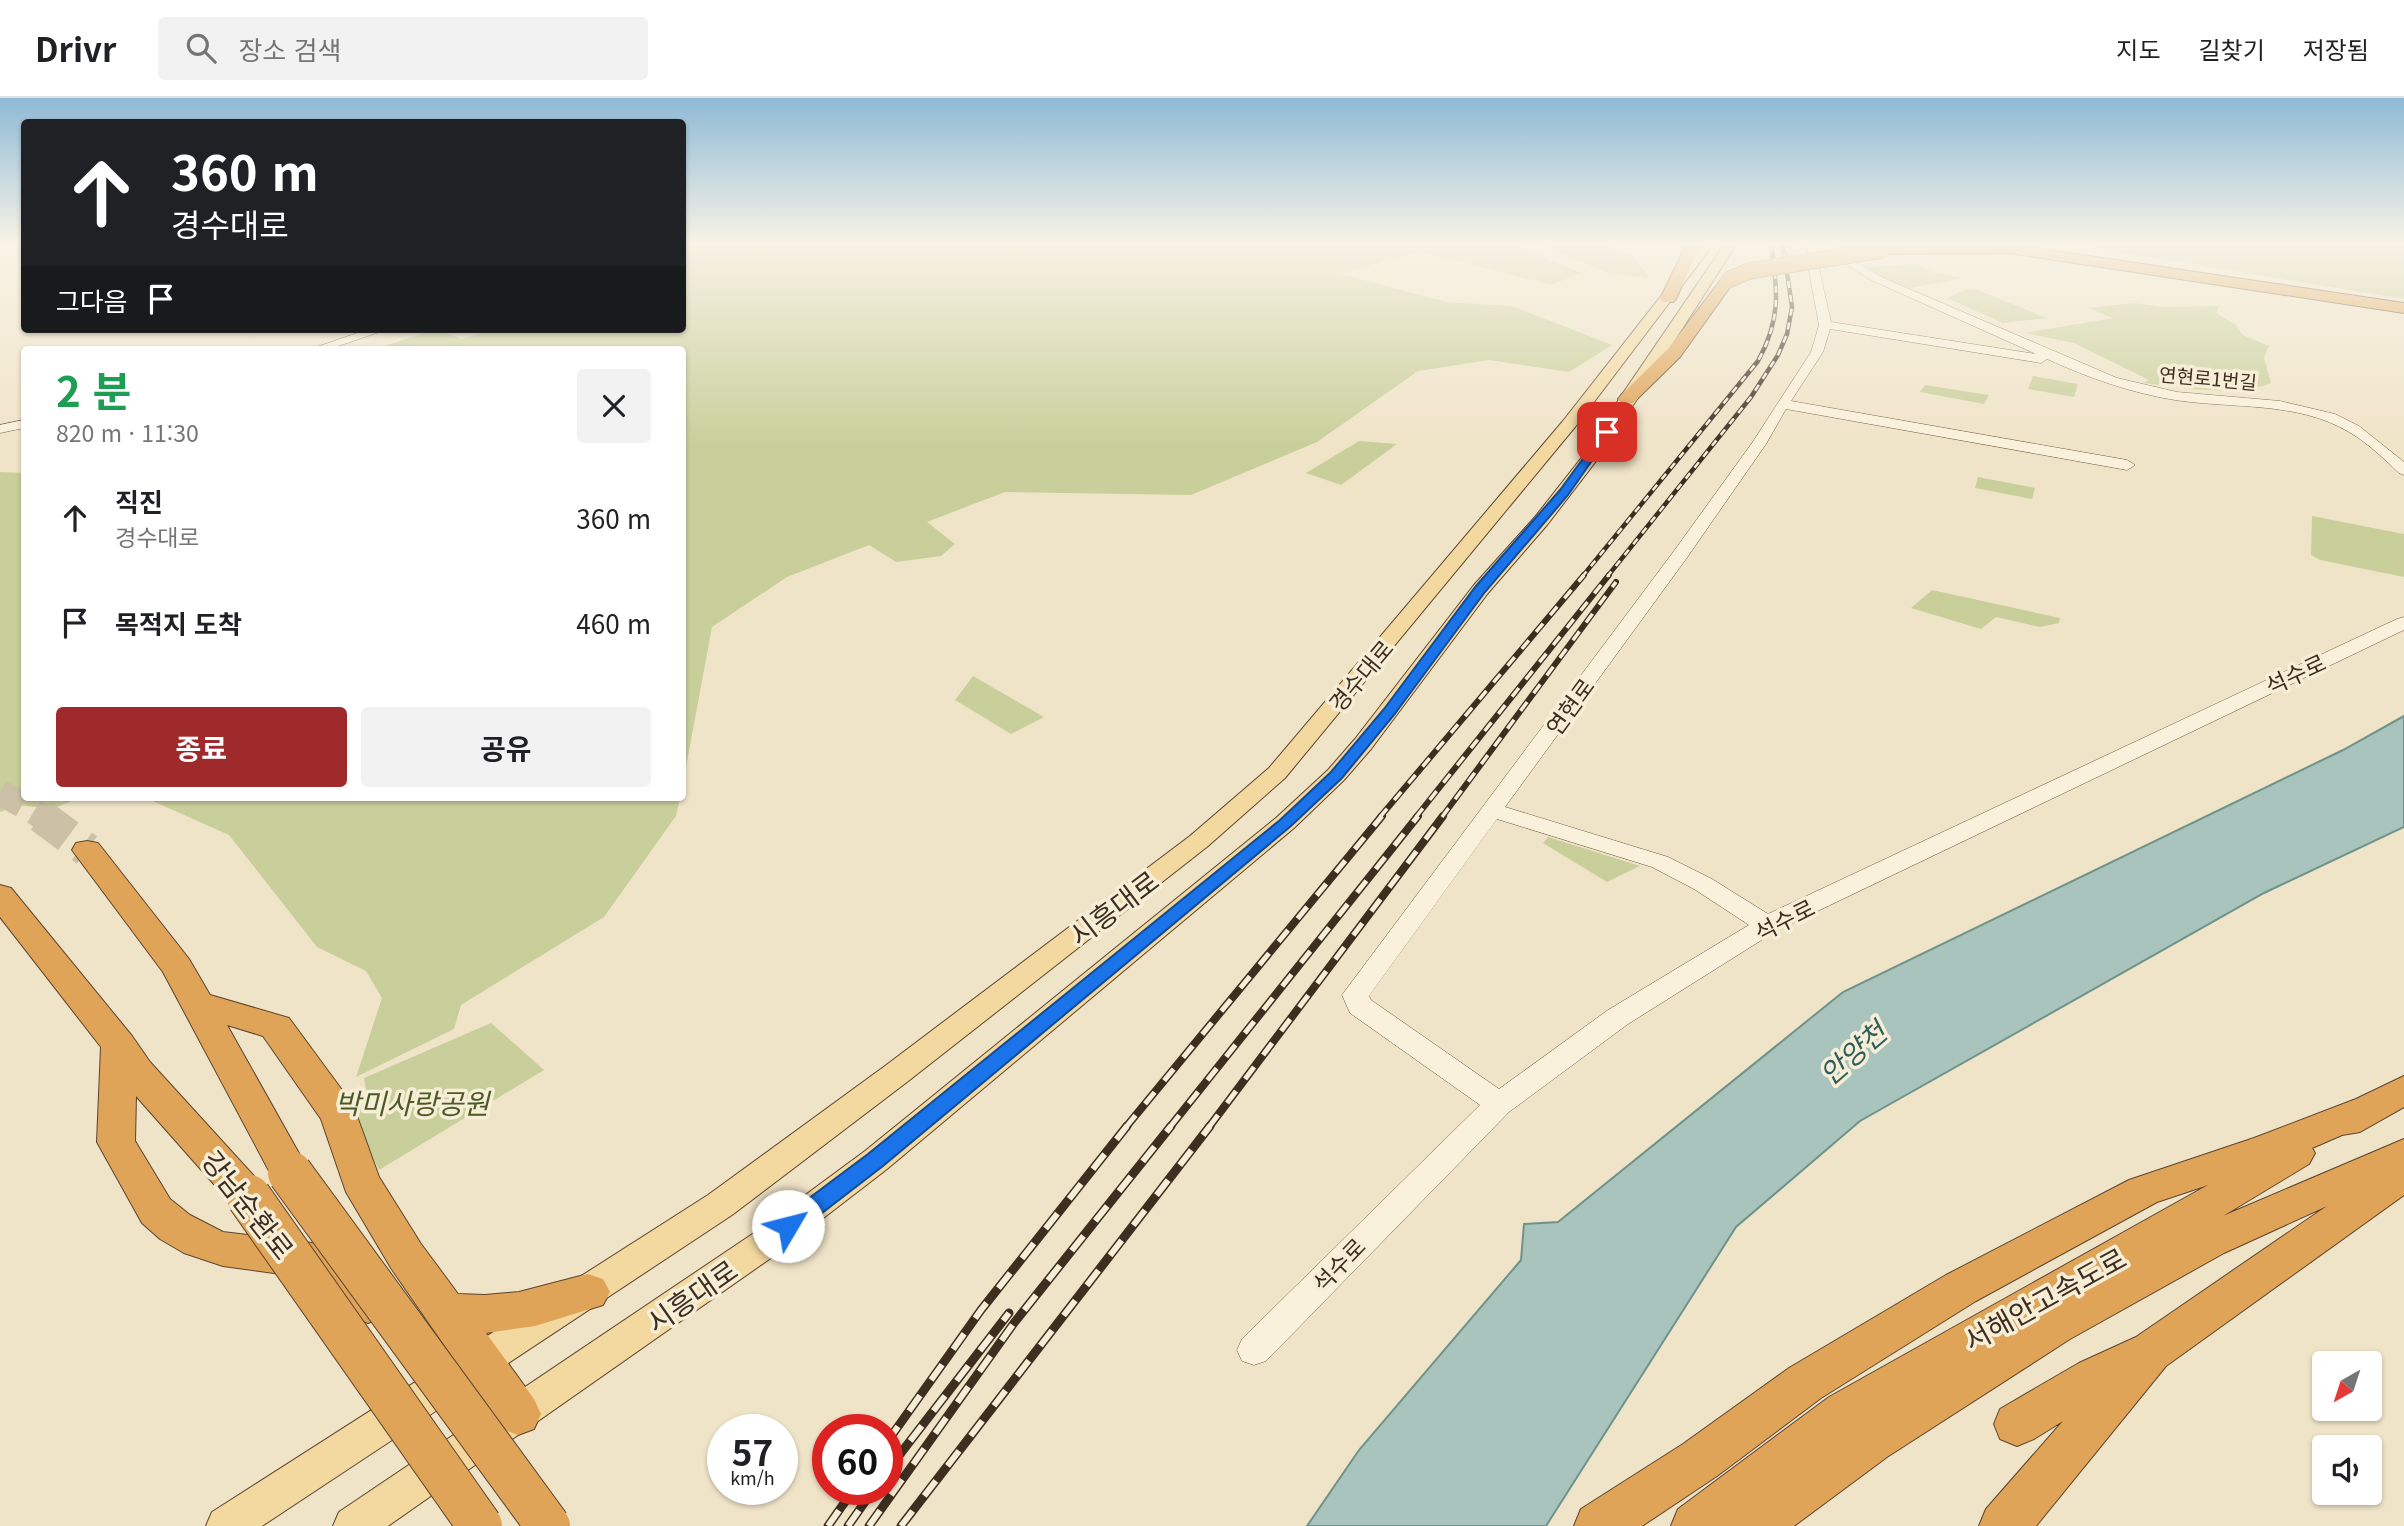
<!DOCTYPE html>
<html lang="ko">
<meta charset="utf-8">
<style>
body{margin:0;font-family:Georgia,"Noto Sans KR",serif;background:#f2f2f2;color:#202124;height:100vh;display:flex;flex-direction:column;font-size:26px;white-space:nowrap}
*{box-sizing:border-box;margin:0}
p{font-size:23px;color:#757577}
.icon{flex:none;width:38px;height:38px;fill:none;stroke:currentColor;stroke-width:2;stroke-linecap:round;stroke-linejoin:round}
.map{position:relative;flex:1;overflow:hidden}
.details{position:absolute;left:21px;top:248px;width:665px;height:455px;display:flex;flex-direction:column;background:#fff;border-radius:7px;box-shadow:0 2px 5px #0004}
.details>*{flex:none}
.top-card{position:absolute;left:21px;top:21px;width:665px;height:214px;border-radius:7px;box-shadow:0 2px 5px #0004;background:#202124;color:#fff;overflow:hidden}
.needle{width:46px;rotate:219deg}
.fabs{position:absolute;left:2312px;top:1253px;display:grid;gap:14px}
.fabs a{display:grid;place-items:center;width:70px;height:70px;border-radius:7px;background:#fff;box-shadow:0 2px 5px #0004;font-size:35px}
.speed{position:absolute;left:707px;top:1316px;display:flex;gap:14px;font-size:35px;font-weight:700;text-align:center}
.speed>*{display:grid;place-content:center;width:91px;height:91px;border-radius:50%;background:#fff;box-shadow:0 2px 5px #0004;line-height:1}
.speed small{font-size:18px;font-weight:400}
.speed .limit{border:10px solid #d22;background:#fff;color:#111}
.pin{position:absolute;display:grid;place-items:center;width:60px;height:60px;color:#fff;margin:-30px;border-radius:14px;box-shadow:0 4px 10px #0006}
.me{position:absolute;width:77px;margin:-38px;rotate:53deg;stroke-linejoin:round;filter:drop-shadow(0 0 5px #0008)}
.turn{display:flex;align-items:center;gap:24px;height:147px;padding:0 35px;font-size:32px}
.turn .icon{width:91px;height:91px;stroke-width:2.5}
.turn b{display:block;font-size:49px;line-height:60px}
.then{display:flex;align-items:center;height:66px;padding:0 35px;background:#0003;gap:14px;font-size:26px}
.round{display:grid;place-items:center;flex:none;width:74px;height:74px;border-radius:7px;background:#f2f2f2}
.overview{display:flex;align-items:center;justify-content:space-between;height:119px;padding:0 35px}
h1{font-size:42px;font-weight:700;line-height:52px;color:#1e9e55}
.primary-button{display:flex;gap:14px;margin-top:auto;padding:14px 35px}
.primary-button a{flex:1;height:80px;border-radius:7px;background:#9e2a2b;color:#fff;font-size:28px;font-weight:700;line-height:80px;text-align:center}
.primary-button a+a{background:#f2f2f2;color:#202124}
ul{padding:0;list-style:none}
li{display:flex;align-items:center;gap:21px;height:105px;padding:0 35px}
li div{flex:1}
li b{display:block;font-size:26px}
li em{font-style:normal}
header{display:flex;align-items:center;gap:42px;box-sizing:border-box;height:98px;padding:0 35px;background:#fff;border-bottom:2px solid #e0e0e0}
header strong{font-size:33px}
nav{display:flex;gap:38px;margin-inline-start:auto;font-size:24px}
.search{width:490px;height:63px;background:#f2f2f2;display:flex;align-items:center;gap:18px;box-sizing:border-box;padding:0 24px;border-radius:7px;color:#757577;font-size:26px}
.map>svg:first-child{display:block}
.green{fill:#c9cf9b}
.water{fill:#a9c4bc;stroke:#6f938a;stroke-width:2}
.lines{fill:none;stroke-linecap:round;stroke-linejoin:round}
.highway-tunnel-far1{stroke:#ccc0a6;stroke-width:26;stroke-dasharray:26 13;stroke-linecap:butt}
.highway-tunnel{stroke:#ccc0a6;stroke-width:34;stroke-dasharray:34 17;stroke-linecap:butt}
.secondary-casing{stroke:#6f573f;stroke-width:1}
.primary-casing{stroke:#5b4430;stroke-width:2}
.highway-casing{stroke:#5b4430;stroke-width:2}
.secondary{fill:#faf1dc;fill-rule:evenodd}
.primary{fill:#f3d9a0;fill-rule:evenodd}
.highway{fill:#e0a458;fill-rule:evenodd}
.rail-far3-casing{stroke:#3d2e20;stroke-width:4.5}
.rail-far2-casing{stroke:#3d2e20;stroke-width:6}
.rail-far1-casing{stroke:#3d2e20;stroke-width:8}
.rail-casing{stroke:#3d2e20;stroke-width:9}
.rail-far3{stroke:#f7eed8;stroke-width:2.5;stroke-dasharray:7;stroke-linecap:butt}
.rail-far2{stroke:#f7eed8;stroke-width:3.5;stroke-dasharray:11;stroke-linecap:butt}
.rail-far1{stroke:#f7eed8;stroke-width:5;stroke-dasharray:15;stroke-linecap:butt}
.rail{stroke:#f7eed8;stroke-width:6;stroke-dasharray:19;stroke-linecap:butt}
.highway-bridge-far1-casing{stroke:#5b4430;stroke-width:17;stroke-linecap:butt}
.highway-bridge-casing{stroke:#5b4430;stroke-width:46;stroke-linecap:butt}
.highway-bridge-far1{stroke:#e0a458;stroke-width:16}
.highway-bridge{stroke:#e0a458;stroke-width:44}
.route{fill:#1a73e8;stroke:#114b97;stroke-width:2}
.labels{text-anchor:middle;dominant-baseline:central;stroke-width:7;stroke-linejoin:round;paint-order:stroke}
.far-street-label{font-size:19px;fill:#3d2e20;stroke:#f7eed8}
.street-label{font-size:23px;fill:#3d2e20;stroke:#f7eed8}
.near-street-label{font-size:28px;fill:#3d2e20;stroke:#f7eed8}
.near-water-label{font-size:28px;font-style:italic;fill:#2f5d5a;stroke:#f7eed8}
.near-park-label{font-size:28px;font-style:italic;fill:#4d5a26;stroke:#f7eed8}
</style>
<header>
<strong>Drivr</strong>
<div class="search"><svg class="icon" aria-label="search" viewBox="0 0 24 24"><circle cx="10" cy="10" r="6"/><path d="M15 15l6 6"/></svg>장소 검색</div>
<nav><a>지도</a><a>길찾기</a><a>저장됨</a></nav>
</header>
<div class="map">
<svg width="2404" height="1428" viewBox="0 0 2404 1428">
<rect width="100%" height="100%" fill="#f0e4c8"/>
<path class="green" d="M683 147H1514L1581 175 1551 187 1419 153 1341 176 1446 204 1512 208 1612 247 1569 274 1489 262 1418 273 1317 344 1191 397 1005 394 927 424 955 446 941 458 896 464 869 447 787 479 712 529 683 685 682 252H373L436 231 462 241 495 231H682Z
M1542 147H1610L1614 153 1632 156 1650 180 1610 176Z
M2087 147H2404V201L2105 152Z
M1917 166 1931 174 1963 180 1910 190 1892 184 1864 169Z
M1967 191H1975L2047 220 2003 225 1947 200Z
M2134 205 2164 209 2219 208 2216 215 2236 227 2243 237 2269 248 2264 260 2271 285C2236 300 2181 289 2143 285L2149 282 2074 245 2025 235 2113 220 2088 210Z
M2033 278 2078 286 2074 299 2028 291Z
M1925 287 1989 297 1984 306 1920 294Z
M1359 343 1397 346 1341 387 1306 375Z
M0 374 24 375V700H79L52 711 19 707 0 714Z
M1978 379 2035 390 2032 401 1975 390Z
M2312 418 2404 436V479L2320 462 2311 457Z
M1932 492 2060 520 2059 525 2040 529 1996 519 1981 531 1911 510Z
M973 578 1044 619 1011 636 955 602Z
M146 700H680L676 718 604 819 461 907 454 931 356 979 382 900 366 873 317 849 229 737Z
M1548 739 1640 768 1607 784 1543 745Z
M491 925 544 972 379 1072 359 1032 351 1008 367 998 364 980Z"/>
<path class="water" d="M2404 618V729L2264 795 1860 1023 1736 1129 1546 1428H1307L1359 1352 1521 1162 1524 1126 1558 1124 1843 894 2343 652Z"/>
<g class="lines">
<path class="highway-tunnel-far1" d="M0 694 43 719"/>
<path class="highway-tunnel" d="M41 718 87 752"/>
<g class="secondary-casing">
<path id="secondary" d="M1808 147H1830L1879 178 2117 280 2177 294 2280 303 2335 316 2359 328 2404 364V377L2399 375C2383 360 2368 345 2349 334 2297 303 2233 311 2175 302 2131 295 2089 280 2047 261L2041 265 1830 231 1823 254 1791 303 2127 362 2135 367 2127 372 1786 311 1766 346 1686 461 1505 709 1668 759 1712 781 1768 816 2397 521 2404 519V532L1776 833 1628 926 1509 1014 1266 1263 1254 1267 1242 1263 1237 1252 1242 1241 1480 1007 1350 915 1342 897 1674 453 1752 345 1811 254 1819 227 1807 162ZM1818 148 1871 182 2036 256 1831 224 1817 162ZM1497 721 1652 769 1694 791 1749 827 1608 912 1499 991 1371 902 1369 898Z
M369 231H388L327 252H308Z
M24 322V330L0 335V327Z"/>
</g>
<g class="primary-casing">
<path id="primary" d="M1701 147H1713L1575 329 1285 680 1208 748 907 984 732 1117 262 1428H206L212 1414 708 1097 885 968 1190 738 1269 670 1563 323Z
M1724 147H1736L1603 354 1547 427 1488 495 1371 651 1344 682 1294 730 887 1071 778 1155 388 1428H333L339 1414 754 1135 865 1053 1276 720 1328 672 1355 641 1474 487 1535 419 1590 349 1619 301Z"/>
</g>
<g class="highway-casing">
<path id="highway" d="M1686 147H1700L1676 201 1673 204H1663L1660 201Z
M2015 147 2404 205V215L2009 155 1882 156 1875 152 1882 148Z
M1728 178 1735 182 1680 259 1633 305H1621L1618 301 1621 297 1668 251 1723 179Z
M87 743 98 745 189 861 210 897 289 920 353 1007 379 1079 421 1146 458 1196 485 1197 519 1194 588 1176 603 1181 610 1194 603 1207 535 1228 486 1235 534 1301 541 1316 534 1331 518 1337 502 1331 391 1170 346 1094 321 1021 263 938 227 927 310 1075 304 1086 290 1091 276 1086 163 874 72 752 76 745Z
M0 787 11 790 132 938 150 964 263 1088 269 1099 263 1110 249 1115 235 1110 136 998 135 1043 170 1101 190 1117 223 1134 312 1145 327 1151 373 1181 390 1206 383 1219 368 1225 353 1219 343 1207 303 1179 223 1168 184 1155 160 1141 142 1125 97 1044 101 949 0 819Z
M2404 978V1009L2360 1034 2342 1037 2312 1050 2315 1055 2309 1066 2223 1118 2404 1041V1097L2166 1268 2036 1428H1979L1986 1411 2063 1323 2034 1341 2017 1348 2000 1341 1994 1326 2000 1311 2079 1265 2136 1239 2327 1108 2224 1155 2070 1241 1887 1359 1794 1428H1671L1678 1411 1829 1299 2208 1087 2157 1104 1976 1203 1821 1300 1717 1378 1642 1428H1574L1581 1411 1683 1346 1789 1270 1946 1177 2129 1082 2254 1040 2356 1001Z"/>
</g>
<use href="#secondary" class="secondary"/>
<use href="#primary" class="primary"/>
<use href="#highway" class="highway"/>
<g class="rail-far3-casing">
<path id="rail-far3" d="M1582 479 1758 263C1781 221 1778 193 1771 147
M1607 479 1751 299 1778 257 1787 236 1792 209 1783 147"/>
</g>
<g class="rail-far2-casing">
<path id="rail-far2" d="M1380 719 1584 477
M1416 719 1609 477
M1442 719 1616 484"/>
</g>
<g class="rail-far1-casing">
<path id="rail-far1" d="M1126 1029 1382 718
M1170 1029 1418 718
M1209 1029 1443 718"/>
</g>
<g class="rail-casing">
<path id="rail" d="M887 1344 981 1212 1127 1028
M887 1373 1009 1215
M828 1428 854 1391
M848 1428 874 1391
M869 1428 1014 1225 1171 1028
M901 1428 1210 1028"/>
</g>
<use href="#rail-far3" class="rail-far3"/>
<use href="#rail-far2" class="rail-far2"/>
<use href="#rail-far1" class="rail-far1"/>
<use href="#rail" class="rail"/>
<g class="highway-bridge-far1-casing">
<path id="highway-bridge-far1" d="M1728 182 1749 173 1882 152"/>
</g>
<g class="highway-bridge-casing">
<path id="highway-bridge" d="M290 1075 548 1428
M249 1099 480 1428"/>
</g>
<use href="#highway-bridge-far1" class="highway-bridge-far1"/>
<use href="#highway-bridge" class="highway-bridge"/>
</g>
<linearGradient id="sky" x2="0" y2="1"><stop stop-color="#8fbad6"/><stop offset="0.42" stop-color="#f8f3e6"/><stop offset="1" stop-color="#f8f3e6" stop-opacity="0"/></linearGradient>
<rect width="2404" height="347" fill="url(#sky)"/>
<path class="route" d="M1604 332 1612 334 1568 397 1485 494 1394 617 1342 680 1291 728 883 1068 796 1135 788 1137 780 1135 777 1128 780 1122 868 1056 1078 886 1280 722 1331 674 1384 611 1476 488 1560 392Z"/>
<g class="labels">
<g class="far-street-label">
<text transform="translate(2208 279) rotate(5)">연현로1번길</text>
</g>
<g class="street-label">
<text transform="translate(2295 575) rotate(-25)">석수로</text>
<text transform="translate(1360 577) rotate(-50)">경수대로</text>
<text transform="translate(1569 608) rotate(-54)">연현로</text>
<text transform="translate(1784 821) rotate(-27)">석수로</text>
<text transform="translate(1338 1166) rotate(-46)">석수로</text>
</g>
<g class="near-street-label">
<text transform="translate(1113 809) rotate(-37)">시흥대로</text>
<text transform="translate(249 1106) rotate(52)">강남순환로</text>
<text transform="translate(691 1197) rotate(-35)">시흥대로</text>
<text transform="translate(2044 1200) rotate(-29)">서해안고속도로</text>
</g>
<g class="near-water-label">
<text transform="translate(1852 954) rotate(-41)">안양천</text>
</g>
<g class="near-park-label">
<text x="412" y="1004">박미사랑공원</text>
</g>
</g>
</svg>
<div class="fabs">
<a><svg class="needle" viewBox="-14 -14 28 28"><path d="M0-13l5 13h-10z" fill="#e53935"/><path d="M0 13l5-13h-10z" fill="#757577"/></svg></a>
<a><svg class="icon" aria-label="sound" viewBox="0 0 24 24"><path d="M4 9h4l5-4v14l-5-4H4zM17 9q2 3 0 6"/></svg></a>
</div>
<div class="speed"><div>57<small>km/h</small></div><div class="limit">60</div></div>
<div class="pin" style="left:1607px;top:334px;background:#d93025"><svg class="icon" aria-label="arrive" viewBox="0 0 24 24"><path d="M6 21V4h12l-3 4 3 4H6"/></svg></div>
<svg class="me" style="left:788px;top:1128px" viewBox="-20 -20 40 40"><circle r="19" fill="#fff"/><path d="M0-13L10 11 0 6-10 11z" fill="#1a73e8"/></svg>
<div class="top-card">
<div class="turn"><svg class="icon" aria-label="ahead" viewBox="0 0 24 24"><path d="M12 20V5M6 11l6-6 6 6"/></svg><div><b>360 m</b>경수대로</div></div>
<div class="then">그다음<svg class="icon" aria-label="arrive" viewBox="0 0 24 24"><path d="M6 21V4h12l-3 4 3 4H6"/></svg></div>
</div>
<section class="details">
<div class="overview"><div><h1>2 분</h1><p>820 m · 11:30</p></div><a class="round"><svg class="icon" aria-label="close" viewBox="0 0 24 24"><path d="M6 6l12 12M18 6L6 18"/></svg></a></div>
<ul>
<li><svg class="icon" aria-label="ahead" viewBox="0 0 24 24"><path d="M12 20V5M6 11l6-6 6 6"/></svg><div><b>직진</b><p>경수대로</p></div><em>360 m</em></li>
<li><svg class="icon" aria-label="arrive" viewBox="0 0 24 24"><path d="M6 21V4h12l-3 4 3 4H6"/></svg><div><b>목적지 도착</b></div><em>460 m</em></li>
</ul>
<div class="primary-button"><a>종료</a><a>공유</a></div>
</section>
</div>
